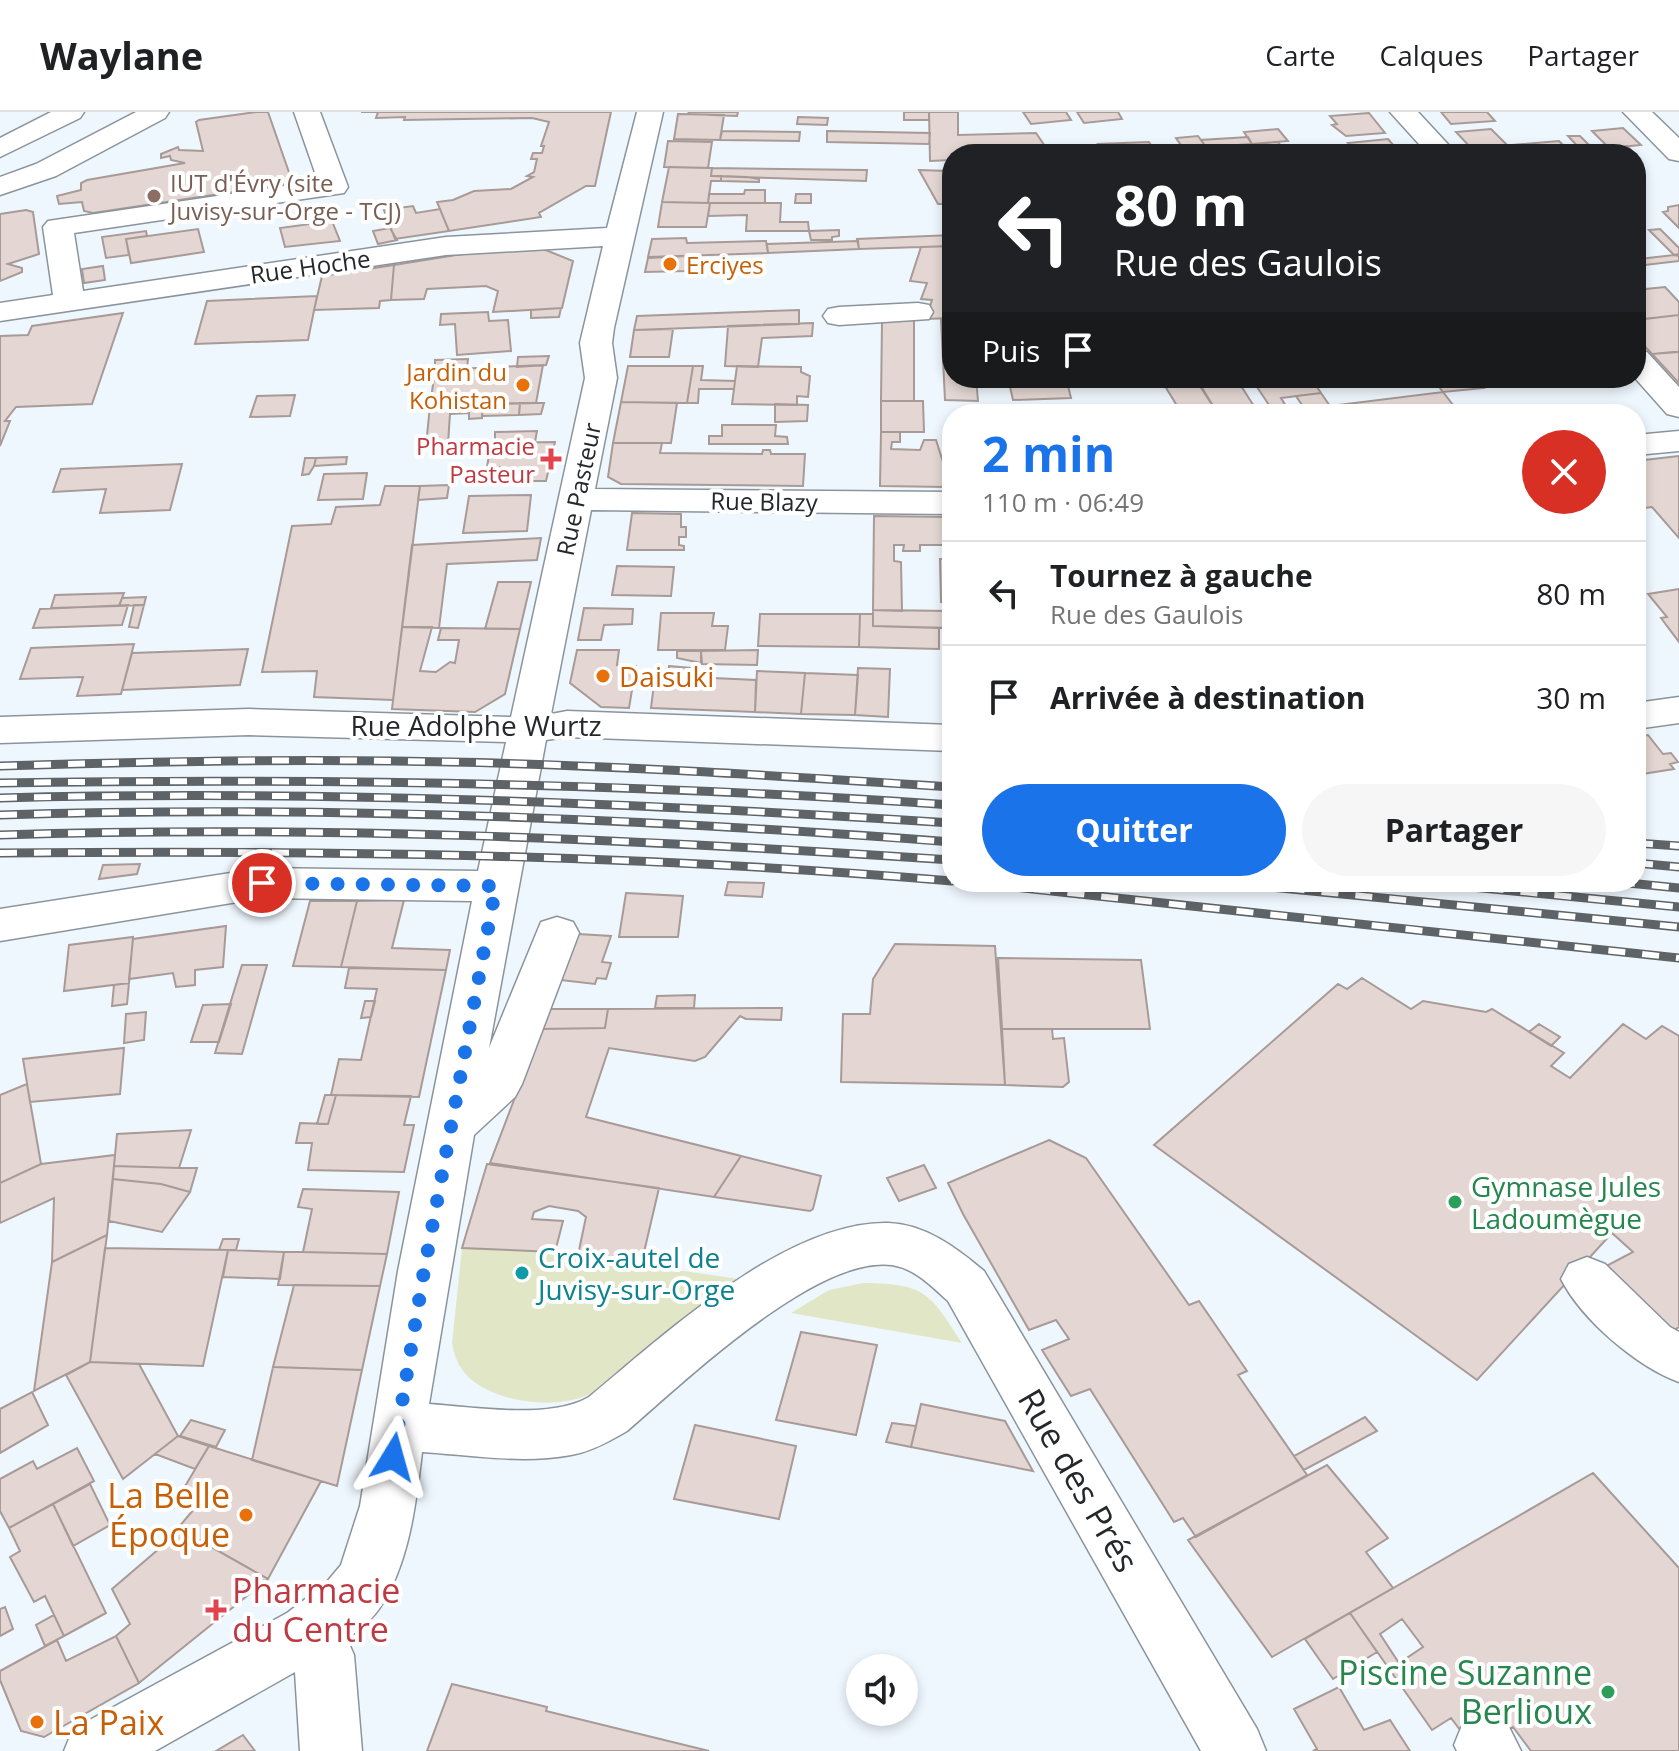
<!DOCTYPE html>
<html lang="fr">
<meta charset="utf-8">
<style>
body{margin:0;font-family:"Open Sans",sans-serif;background:#f6f6f6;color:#202124;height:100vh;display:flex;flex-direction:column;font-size:30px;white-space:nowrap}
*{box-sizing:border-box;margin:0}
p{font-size:26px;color:#757577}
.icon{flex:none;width:44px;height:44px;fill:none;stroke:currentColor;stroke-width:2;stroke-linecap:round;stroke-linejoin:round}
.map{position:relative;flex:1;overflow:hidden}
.panel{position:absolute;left:942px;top:292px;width:704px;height:488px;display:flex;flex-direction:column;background:#fff;border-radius:32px;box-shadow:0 4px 12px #0003}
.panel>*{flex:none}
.top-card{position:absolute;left:942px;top:32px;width:704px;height:244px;border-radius:32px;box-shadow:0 4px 12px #0003;background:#202124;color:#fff;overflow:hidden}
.tools{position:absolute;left:846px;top:1542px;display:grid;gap:16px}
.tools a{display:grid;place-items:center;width:72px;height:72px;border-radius:50%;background:#fff;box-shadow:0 4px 12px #0003;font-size:40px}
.pin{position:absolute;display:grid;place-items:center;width:68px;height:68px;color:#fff;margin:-34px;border:4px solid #fff;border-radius:50%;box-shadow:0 2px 8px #0007}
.me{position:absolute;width:88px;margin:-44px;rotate:8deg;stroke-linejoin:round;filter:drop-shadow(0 0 6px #0008)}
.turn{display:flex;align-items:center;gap:28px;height:168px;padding:0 40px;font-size:36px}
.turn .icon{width:104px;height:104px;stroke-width:2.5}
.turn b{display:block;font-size:56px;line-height:68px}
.then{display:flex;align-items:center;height:76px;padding:0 40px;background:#0003;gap:16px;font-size:30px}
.round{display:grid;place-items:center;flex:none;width:84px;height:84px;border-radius:42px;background:#f6f6f6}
.overview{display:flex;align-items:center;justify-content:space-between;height:136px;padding:0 40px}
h1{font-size:48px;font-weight:700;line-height:60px;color:#1a73e8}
.button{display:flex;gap:16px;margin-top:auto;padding:16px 40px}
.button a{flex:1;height:92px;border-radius:48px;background:#1a73e8;color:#fff;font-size:32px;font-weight:700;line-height:92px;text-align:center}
.button a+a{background:#f6f6f6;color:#202124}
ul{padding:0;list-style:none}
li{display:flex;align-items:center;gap:24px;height:104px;padding:0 40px;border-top:2px solid #e0e0e0}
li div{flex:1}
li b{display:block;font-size:30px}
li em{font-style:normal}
header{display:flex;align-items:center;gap:48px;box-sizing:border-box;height:112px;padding:0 40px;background:#fff;border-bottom:2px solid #e0e0e0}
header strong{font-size:38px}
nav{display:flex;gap:44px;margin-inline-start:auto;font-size:28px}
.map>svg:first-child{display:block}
.green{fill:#e1e7c6}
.building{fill:#e4d7d3;stroke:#a79a97;stroke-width:2;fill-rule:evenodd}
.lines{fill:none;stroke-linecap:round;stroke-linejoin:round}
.minor-casing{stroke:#8b949c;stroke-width:3}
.minor{fill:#fff;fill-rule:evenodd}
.rail-casing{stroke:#5e6367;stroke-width:9}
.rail{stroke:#fff;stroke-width:6;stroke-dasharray:17;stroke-linecap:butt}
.route{stroke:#1a73e8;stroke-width:14;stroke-dasharray:0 25.2}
.education-dot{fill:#8d6e63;stroke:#fff;stroke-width:3}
.food-dot{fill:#e8710a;stroke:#fff;stroke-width:3}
.health-dot{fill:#e0444e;stroke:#fff;stroke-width:3}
.leisure-dot{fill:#2e9e5b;stroke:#fff;stroke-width:3}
.culture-dot{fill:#0f9aa8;stroke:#fff;stroke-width:3}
.labels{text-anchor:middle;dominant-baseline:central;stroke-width:8;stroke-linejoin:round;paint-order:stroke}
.far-education-label{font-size:24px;fill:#785e54;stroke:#fff;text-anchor:start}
.far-food-label{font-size:24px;fill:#c56008;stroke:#fff;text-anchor:start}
.far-street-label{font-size:24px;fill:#24282b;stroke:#fff}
.far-health-label{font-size:24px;fill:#be3a42;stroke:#fff;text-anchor:end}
.food-label{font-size:28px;fill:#c56008;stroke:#fff;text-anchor:start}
.street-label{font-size:28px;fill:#24282b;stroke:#fff}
.leisure-label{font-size:28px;fill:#27864d;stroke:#fff;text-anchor:start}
.culture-label{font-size:28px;fill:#0d838f;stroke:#fff;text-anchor:start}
.near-street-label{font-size:34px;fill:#24282b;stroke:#fff}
.near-food-label{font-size:34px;fill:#c56008;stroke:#fff;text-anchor:end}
.near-health-label{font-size:34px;fill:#be3a42;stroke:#fff;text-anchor:start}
.near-leisure-label{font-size:34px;fill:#27864d;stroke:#fff;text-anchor:end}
</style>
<header>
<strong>Waylane</strong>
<nav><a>Carte</a><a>Calques</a><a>Partager</a></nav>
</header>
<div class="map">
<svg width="1679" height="1639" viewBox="0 0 1679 1639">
<rect width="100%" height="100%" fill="#eff7fe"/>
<path class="green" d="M462 1136 538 1138 739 1167C707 1190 677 1214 647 1239 629 1254 610 1274 588 1283 560 1295 520 1292 492 1280 469 1270 456 1256 452 1231Z
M863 1171C926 1172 929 1180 962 1231L791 1201 829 1178Z"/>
<path class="building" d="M256 0H268L292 69 287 72 93 101 84 99 82 90 59 92 57 84 81 78V71L87 68 185 51 171 48 170 44 161 46V42L178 35 179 38 203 39 196 10 199 8Z
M361 0H611L595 74H586L539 101 541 105 449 119 437 90 453 88 474 79 511 77 533 65 527 64 534 60 537 47H531L533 41H542L544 34H541L549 10 532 6 404 8 405 5 376 6 378 0Z
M689 0H738L737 4 688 2Z
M904 0H929V8H904Z
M929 0H958V23L1036 21 1049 40 1044 41 1040 36 1036 37 1039 42H952V48L930 49Z
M1023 0H1066L1071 8 1031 12Z
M1077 0H1118L1122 7 1084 11Z
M1441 0H1487L1495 9 1451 12Z
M1369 1 1385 21 1346 24 1332 13 1337 12 1330 4Z
M678 2 724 3 720 28 674 27Z
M798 5 828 6 827 13 797 12Z
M1623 16 1641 33 1609 36 1592 19Z
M1278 17 1288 29 1252 32 1244 20Z
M1491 17 1507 33 1471 36 1456 20Z
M722 19 800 20 799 29 720 28Z
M827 19 930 21 929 32 827 30Z
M1198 24 1206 35 1183 36 1176 26Z
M1568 24H1580L1594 38 1582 39Z
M1248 25 1252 32 1206 35 1201 28Z
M1388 27 1400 41 1359 42 1348 31Z
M668 29 712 30 708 56 664 55Z
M1559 29 1563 33 1514 37 1511 33Z
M1149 30 1154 38 1104 41 1098 32Z
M1278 30 1287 42H1259L1251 32Z
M1507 33 1515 42H1476L1471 36Z
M1627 34 1635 42H1585L1582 39Z
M669 55 712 56 711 64H721V69H711L708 91 662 90Z
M712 56 866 58H867L866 69 711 64Z
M919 58 948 59 952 65V92H938Z
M721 64 747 65 759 67V70L721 69Z
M745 78H765V91H708L709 82H744Z
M796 82H811V91H795Z
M662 90 710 91 706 115H658Z
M710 91H781L780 110H808L809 119H746L747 103 708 104Z
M1679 93V116L1663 100 1668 99V95Z
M413 94 416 101 440 97 449 119 395 127 384 98Z
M26 98 33 100 39 142 8 152 22 156V160L0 169V102Z
M332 109 340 129 285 135 280 116Z
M390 116 397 128 378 132 373 119Z
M198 117 204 140 131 151 126 127Z
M1660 117 1679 136V142L1674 143 1649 118Z
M839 118V124L832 125V128H811L809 119Z
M146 119 147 124 126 127 129 143 106 146 102 125Z
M952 123V134L859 137 857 127Z
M686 126 687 131 766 129 768 141 648 145 652 127Z
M858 129 859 137 768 141 767 132Z
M952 134V206L926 207 932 188 921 187 927 171 910 169 921 135Z
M543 137 573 149 562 196 493 200 498 179 486 174 427 177 424 187 391 188 394 153 475 140Z
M1674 143 1679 144V149L1645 153 1639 147Z
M687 144V159L645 160 648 146Z
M394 153 391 188 380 189 379 196 314 198 322 164Z
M103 154 105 168 84 171 82 157Z
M1665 175 1679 190V203L1645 207 1636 198 1644 195 1636 189V178Z
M317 184 308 228 195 232 207 189Z
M561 196 559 205 531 206V198Z
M799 198V212L634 218 637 204Z
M488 200 489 209 508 208 511 239 457 243 455 212 440 213 441 202Z
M123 201 92 292 16 295 5 309H10L0 334V224L28 223 32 214Z
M1679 203V240L1652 242 1636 225V208Z
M952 206V266H976L978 289 945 288 941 207Z
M914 208V289H881L882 209Z
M813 211 812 224 762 226 758 255 725 254 728 214Z
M673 217 669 245H630L634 218Z
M1673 240H1679V271L1652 242Z
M549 244 546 253 517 255 518 245Z
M468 247 467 256 435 258V248Z
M543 253 536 291 430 294 435 258Z
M628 254H693L687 291 621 290Z
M693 254H703L701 268 735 269 734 277H699L698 291H687Z
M737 254 801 255V260L810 264 808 285 797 284V293L732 292Z
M1008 266H1066L1071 286 1013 288Z
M1162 266H1196L1198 271 1167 274Z
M1196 266H1236L1259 302H1218Z
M1251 266 1275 268 1311 266 1321 281 1281 286 1291 302H1275Z
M1432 266H1477L1484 276 1443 280Z
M1198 271 1218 302H1182L1165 274Z
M1443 280 1460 302H1336L1330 294Z
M1321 281 1330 294 1336 302H1308L1296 284Z
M295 283 290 304 250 305 257 284Z
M881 289H923L924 320H881Z
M621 290 677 291 671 331H613Z
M520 291 519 303 482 304 483 292Z
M520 291H544L541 302 519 303Z
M483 292 482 306 469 307V301L450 302 448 332 426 333 430 294Z
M775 292 808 293 807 309 775 310Z
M722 313H776L775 324 787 325 788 332H709V324H722Z
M537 319 535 330 495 331V320Z
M881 320H900V330H892L891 337 920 338 924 328H936L950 372 947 375 880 374Z
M555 330 546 369H497L500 355H487L491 331Z
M613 331H662L660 341 762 342 763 338H770L771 342H805L803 374 621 372 608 365Z
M1679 344V426L1652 395 1636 397V349Z
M347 345 346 352 314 354 316 346Z
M305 346H316L314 354 309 362 302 363Z
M182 352 170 398 100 401 106 377 53 380 61 357Z
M367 361 363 387 318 388 324 362Z
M449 373 447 386 418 388 420 374Z
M385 374H420L393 588 314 585 317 559 262 560 292 414 331 412 336 395 380 393Z
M531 383 527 419 463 421 469 384Z
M632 401 681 402V415H686V425H679V433L684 434V438H627Z
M874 404 950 405 951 433H920V439H903L904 433H894V449L901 450 902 499 873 498Z
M541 426 537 448 447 452 439 516 402 515 412 433Z
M940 447H951V491L941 490Z
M617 454 674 455 671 484 612 483Z
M498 470H531L520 517H485Z
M1679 477V530L1661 506 1667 505 1648 482Z
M124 481 119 494 51 496 55 483Z
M146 485 144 493 119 494 122 486Z
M128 493 122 513 33 516 40 497Z
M134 493H144L138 516 129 515Z
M584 496 633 497 632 512 604 513 601 528H578Z
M873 498 952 499V516L873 514Z
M661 501H714L712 514H728L725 538H658Z
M760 502H860L859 535 758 534Z
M860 502H873V514L939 516V537L859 535Z
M402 515H432L420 559 436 560 450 550 455 551 459 528H438L441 516 520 517 505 582 475 600 392 597Z
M134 532 121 582 77 584 83 565 20 567 31 536Z
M248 537 240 573 122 578 132 541Z
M577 538H619L617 553 636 554 629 596 601 595 570 571Z
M758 538 757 553 702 552 701 539Z
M677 539H701V551L677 546Z
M669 554 691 556V565L756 568 755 600 651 596 655 564 668 565Z
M858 556 890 557 888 605 855 603Z
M757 559 805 561 801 602 755 600Z
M805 561 858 563 855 603 801 602Z
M1648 623 1663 642 1671 641 1678 650 1670 652 1674 657 1636 663V625Z
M140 752 137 762 99 767 103 753Z
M728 770 764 771 762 785 725 783Z
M626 781 683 784 678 825H619Z
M404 788 392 836 450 838 446 858 341 855 357 789Z
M310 789H357L341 855 293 854Z
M226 814 223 855 195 858V873L176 875 173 861 129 867 133 827Z
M578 822 611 824 602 850 611 851 606 867 597 866 595 872 560 868Z
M133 825 129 871 64 879 69 833Z
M895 832 995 834 1005 973 841 970 843 902H870L873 867Z
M998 846 1141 848 1150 917H1002Z
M242 853H267L242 942 215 941Z
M349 856 446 858 419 985 331 983 339 947 361 948 377 877 345 876Z
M1362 866 1411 897 1423 889 1486 900 1492 897 1564 941 1551 954 1570 966 1623 912 1646 927 1662 914 1679 924V1215L1662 1225 1595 1160 1633 1140 1612 1121 1477 1268 1154 1033 1338 872 1347 877Z
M129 871 127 892 112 894 114 873Z
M695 883 694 896H655L657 884Z
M365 889H375L371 905 361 906Z
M231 892 219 930H191L203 893Z
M782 896 781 908 746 907 740 904 705 945 695 949 609 936 586 1005 741 1044 714 1085 490 1051 541 917 605 916 608 897Z
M549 897H608L605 916 541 917Z
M146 900 144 928 124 931 126 902Z
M1539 912 1560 925 1551 934 1529 920Z
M1002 917H1052L1053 927 1064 926 1069 970 1063 975 1005 973Z
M124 936 120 982 30 990 23 947Z
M27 972 41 1052 0 1071V983Z
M325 983H336L328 1012H317Z
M336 983 411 984 404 1013H414L404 1060 308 1058 312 1031H296L300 1011 328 1012Z
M191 1018 179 1056 114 1054 117 1022Z
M1049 1028 1086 1046 1189 1193 1199 1189 1247 1259 1238 1263 1307 1363 1196 1425 1183 1406 1174 1410 1090 1277 1071 1284 1042 1238 1069 1227 1056 1208 1029 1218 963 1102 948 1071Z
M115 1043 107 1123 52 1150 54 1086 0 1111V1071L41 1052Z
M741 1044 821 1064 813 1097 810 1099 714 1085Z
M487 1052 659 1076 641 1153 578 1143 586 1105 578 1099 549 1094 534 1100 532 1107 563 1109 555 1140 462 1136Z
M924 1053 936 1076 899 1089 887 1066Z
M114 1054 179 1056H197L190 1080 161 1072 113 1067Z
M113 1067 161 1072 190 1080 162 1120 109 1109Z
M303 1077 399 1080 387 1142 303 1140 312 1097 298 1095Z
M107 1123 90 1250 34 1279 52 1150Z
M223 1127H239L236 1138H219Z
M105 1136 228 1138 203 1254 90 1250Z
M228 1138 284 1140 280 1167 223 1165Z
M284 1140H303L387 1142 380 1174 278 1173Z
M294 1173 380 1174 362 1258 273 1255Z
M801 1220 877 1233 856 1323 776 1308Z
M90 1250 139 1252 178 1324 123 1367 66 1263Z
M273 1255 362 1258 337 1374 252 1348Z
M32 1280 48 1313 0 1341V1297Z
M921 1292 1005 1309 1033 1359 911 1335Z
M1365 1305 1377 1319 1304 1358 1294 1344Z
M191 1308 225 1318 216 1335 180 1324Z
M892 1311 916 1314 911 1335 886 1330Z
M695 1313 796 1334 779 1407 674 1387Z
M178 1324 209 1334 195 1357 155 1342Z
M209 1334 321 1369 268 1467 178 1416 200 1390 181 1381Z
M77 1336 94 1369 9 1416 0 1399V1367L33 1349 37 1357Z
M1327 1353 1388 1426 1366 1440 1393 1476 1272 1545 1188 1428Z
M1593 1361 1679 1456V1639H1531L1513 1615 1476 1639 1451 1606 1432 1618 1350 1501ZM1402 1507 1423 1535 1399 1551 1380 1522Z
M90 1372 110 1413 73 1434 53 1392Z
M53 1392 106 1501 64 1524 45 1484 34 1490 10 1445 20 1439 9 1416Z
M181 1418 268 1467 139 1571 116 1524 130 1512 112 1477Z
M5 1495 13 1517 0 1524V1497Z
M1350 1501 1377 1540 1333 1567 1305 1527Z
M54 1503 64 1524 45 1534 36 1513Z
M116 1524 139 1571 44 1625 21 1619 0 1568V1559L57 1528 66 1549Z
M452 1572 547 1595 546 1599 709 1639H427Z
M1339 1575 1364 1618 1390 1608 1410 1639H1313L1317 1637 1294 1597Z
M243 1623 255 1639H216Z"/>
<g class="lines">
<g class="minor-casing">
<path id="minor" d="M51 0H84L80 6 0 45V26Z
M136 0H169L165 6 56 64 0 83V65L36 52Z
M294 0H320L348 75 344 81 74 121 83 179 446 125 607 116 637 0H663L614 216 612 231 617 266 595 377 952 380V402L591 398 551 602 567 599 952 613V639L567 625 546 628 489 936 541 810 557 805 573 810 579 821 522 972 515 985 474 1023 429 1292C474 1295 550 1308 589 1285 664 1223 786 1109 888 1111 925 1112 957 1136 984 1159L1257 1617 1266 1639H1201L948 1189C931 1174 916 1157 892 1153 816 1143 683 1271 627 1319 610 1329 590 1340 571 1343 523 1352 470 1343 422 1340 416 1392 409 1453 379 1497 371 1509 358 1518 347 1527L354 1543 362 1639H300L295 1560 155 1639H64L73 1617 287 1501 325 1472 341 1453 360 1394 398 1159 472 789 262 786 0 829V797L262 756 478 759 506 630 249 623 0 631V605L249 597 511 605 585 266 580 231 603 134 446 143 0 209V191L53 183 43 115 48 109 318 69Z
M1390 0H1418L1457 42H1428Z
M1623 0H1652L1679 26V49L1669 47Z
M918 191 929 193 933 200 929 207 839 213 828 211 823 204 828 197 839 195Z
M1636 237 1647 240 1679 275V305L1667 302 1635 266Z
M1679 319V339L1636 343V323Z
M1679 585V611L1636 617V591Z
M1587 1145 1605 1152 1670 1215 1679 1220V1270C1637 1255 1581 1207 1561 1167L1569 1152Z
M1485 1603 1507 1611 1521 1639H1457L1454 1633 1463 1611Z"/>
</g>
<use href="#minor" class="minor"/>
<g class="rail-casing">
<path id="rail" d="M0 654C132 650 263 647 394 649 580 651 766 663 952 675
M0 671C318 666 635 671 952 693
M0 686C318 678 635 691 952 711
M0 703C318 693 635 706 952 730
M0 723C318 713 635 727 952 748
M1636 731 1679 734
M0 741C318 738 635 742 952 769
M1636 751 1679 755
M966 770 1679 846
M1220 770 1679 815
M1419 770 1679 795
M1618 770 1679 776"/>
</g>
<use href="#rail" class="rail"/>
</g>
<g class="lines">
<path class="route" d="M262 771 496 774 424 1159 393 1345"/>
</g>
<circle class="education-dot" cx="154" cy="84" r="8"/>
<g class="food-dot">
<circle cx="670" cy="152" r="8"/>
<circle cx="523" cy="273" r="8"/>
<circle cx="603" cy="564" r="8"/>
<circle cx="246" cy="1403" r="8"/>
<circle cx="37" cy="1610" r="8"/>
</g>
<g class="health-dot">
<path d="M547 335h8v8h8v8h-8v8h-8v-8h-8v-8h8z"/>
<path d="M212 1486h8v8h8v8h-8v8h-8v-8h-8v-8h8z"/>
</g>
<g class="leisure-dot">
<circle cx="1455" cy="1090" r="8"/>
<circle cx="1608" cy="1580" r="8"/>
</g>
<circle class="culture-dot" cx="522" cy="1161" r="8"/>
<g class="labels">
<g class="far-education-label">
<text x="170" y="70">IUT d'Évry (site<tspan x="170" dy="28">Juvisy-sur-Orge - TCJ)</tspan></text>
</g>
<g class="far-food-label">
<text x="686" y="152">Erciyes</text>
<text x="507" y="259" text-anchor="end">Jardin du<tspan x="507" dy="28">Kohistan</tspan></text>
</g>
<g class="far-street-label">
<text transform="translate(310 154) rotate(-8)">Rue Hoche</text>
<text transform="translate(578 377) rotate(-78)">Rue Pasteur</text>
<text transform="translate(764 389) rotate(1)">Rue Blazy</text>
</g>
<g class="far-health-label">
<text x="535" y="333">Pharmacie<tspan x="535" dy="28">Pasteur</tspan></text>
</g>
<g class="food-label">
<text x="619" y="564">Daisuki</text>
</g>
<g class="street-label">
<text x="476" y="613">Rue Adolphe Wurtz</text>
</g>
<g class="leisure-label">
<text x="1471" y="1074">Gymnase Jules<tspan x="1471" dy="32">Ladoumègue</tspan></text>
</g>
<g class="culture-label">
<text x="538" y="1145">Croix-autel de<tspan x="538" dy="32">Juvisy-sur-Orge</tspan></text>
</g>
<g class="near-street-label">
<text transform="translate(1079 1368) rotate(60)">Rue des Prés</text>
</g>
<g class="near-food-label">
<text x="230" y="1383">La Belle<tspan x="230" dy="39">Époque</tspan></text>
<text x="53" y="1610" text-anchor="start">La Paix</text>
</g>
<g class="near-health-label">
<text x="232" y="1478">Pharmacie<tspan x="232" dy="39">du Centre</tspan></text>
</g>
<g class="near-leisure-label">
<text x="1592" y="1560">Piscine Suzanne<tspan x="1592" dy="39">Berlioux</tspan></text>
</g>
</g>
</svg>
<div class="tools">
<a><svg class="icon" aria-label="sound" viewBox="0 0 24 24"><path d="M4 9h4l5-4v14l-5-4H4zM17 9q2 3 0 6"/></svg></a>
</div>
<div class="pin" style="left:262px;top:771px;background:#d93025"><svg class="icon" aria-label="arrive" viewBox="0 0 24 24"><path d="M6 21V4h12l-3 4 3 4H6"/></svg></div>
<svg class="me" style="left:393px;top:1345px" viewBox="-20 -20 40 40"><path d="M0-17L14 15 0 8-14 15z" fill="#1a73e8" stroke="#fff" stroke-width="4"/></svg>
<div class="top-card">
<div class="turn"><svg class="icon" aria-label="left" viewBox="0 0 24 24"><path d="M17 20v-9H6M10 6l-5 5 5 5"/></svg><div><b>80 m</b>Rue des Gaulois</div></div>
<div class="then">Puis<svg class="icon" aria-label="arrive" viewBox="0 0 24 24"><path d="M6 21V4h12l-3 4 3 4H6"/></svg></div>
</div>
<section class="panel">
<div class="overview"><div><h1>2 min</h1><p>110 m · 06:49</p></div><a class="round" style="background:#d93025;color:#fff"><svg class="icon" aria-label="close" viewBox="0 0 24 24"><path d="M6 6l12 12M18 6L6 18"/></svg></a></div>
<ul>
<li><svg class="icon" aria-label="left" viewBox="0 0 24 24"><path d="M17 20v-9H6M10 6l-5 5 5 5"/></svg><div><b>Tournez à gauche</b><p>Rue des Gaulois</p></div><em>80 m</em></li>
<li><svg class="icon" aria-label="arrive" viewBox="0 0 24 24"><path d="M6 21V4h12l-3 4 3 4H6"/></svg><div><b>Arrivée à destination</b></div><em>30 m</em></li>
</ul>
<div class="button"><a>Quitter</a><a>Partager</a></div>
</section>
</div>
